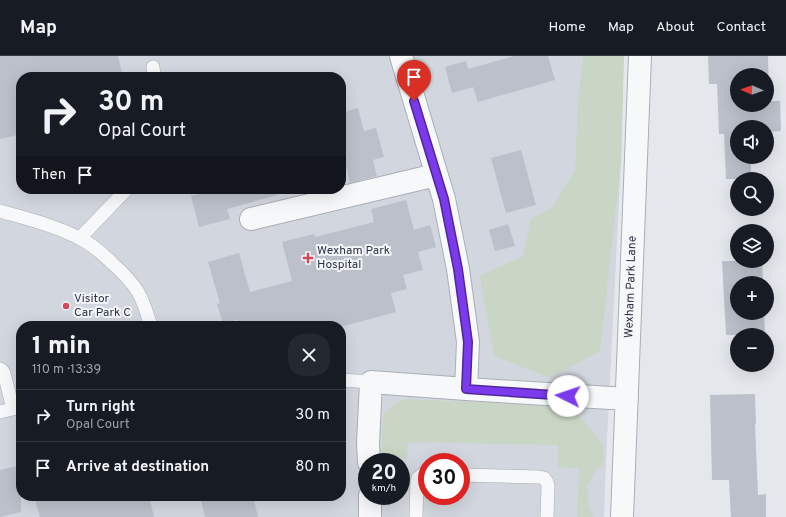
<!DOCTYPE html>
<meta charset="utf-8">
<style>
body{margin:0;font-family:Overpass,sans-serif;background:#242831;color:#f1f3f6;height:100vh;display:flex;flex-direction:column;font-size:15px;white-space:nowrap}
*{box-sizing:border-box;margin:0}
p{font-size:13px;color:#9ea1a6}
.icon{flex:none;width:22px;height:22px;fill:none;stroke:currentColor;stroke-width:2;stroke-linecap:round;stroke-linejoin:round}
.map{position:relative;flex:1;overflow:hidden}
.panel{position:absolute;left:16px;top:265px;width:330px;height:180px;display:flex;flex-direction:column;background:#171b24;border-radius:16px;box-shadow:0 4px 16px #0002}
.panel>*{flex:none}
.hud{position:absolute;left:16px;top:16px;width:330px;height:122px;border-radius:16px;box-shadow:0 4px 16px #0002;background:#171b24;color:#f1f3f6;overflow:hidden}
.needle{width:26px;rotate:272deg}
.buttons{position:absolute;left:730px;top:12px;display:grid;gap:8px}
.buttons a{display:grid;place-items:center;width:44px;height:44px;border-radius:50%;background:#171b24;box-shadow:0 4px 16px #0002;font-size:20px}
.speed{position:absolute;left:358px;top:397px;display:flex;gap:8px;font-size:20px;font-weight:700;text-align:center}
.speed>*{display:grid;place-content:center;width:52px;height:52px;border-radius:50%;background:#171b24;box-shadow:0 4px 16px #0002;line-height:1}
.speed small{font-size:10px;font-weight:400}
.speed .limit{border:6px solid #d22;background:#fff;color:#111}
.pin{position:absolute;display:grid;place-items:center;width:34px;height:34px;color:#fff;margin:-41px -17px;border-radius:50% 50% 50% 0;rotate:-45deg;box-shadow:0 0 4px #0007}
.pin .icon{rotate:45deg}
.me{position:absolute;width:44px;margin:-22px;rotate:274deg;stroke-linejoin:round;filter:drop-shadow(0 0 3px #0008)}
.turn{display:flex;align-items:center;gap:14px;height:84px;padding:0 16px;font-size:18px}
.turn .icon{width:52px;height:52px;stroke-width:2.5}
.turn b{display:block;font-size:28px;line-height:34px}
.then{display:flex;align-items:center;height:38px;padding:0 16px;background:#0003;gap:8px;font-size:15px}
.round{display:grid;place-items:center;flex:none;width:42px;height:42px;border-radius:16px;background:#242831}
.headline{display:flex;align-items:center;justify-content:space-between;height:68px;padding:0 16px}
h1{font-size:24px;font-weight:800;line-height:30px}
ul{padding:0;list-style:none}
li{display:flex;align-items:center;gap:12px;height:52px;padding:0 16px;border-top:1px solid #363941}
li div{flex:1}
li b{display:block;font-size:15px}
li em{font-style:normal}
header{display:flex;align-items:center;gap:24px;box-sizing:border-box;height:56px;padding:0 20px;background:#171b24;border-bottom:1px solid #363941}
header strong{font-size:19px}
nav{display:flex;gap:22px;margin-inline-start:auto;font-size:14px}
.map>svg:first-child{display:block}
.built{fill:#d2d6de;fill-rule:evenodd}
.green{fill:#c9d6c5}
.building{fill:#bbc0ca;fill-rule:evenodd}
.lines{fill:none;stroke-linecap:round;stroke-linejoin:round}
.lane-casing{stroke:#a9aeb7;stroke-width:14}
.street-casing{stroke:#a9aeb7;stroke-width:24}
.lane{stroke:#f7f8fa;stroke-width:13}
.street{stroke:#f7f8fa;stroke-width:22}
.route-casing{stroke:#51269a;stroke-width:10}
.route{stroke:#7c3aed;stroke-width:7}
.poi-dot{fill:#d1495b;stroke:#f4f6f9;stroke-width:1.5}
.labels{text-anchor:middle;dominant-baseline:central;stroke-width:4;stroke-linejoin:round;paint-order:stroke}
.poi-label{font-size:12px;fill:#2b3445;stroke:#f4f6f9;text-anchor:start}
.street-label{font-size:12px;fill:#2b3445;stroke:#f4f6f9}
</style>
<header>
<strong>Map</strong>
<nav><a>Home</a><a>Map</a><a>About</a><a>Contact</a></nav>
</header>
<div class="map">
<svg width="786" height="461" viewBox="0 0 786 461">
<rect width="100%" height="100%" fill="#e4e7ec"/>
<path class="built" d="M0 0H624L621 105 606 402 604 461H0ZM21 21H341V133H21ZM21 270H341V440H21ZM367 406H401V440H367ZM427 406H461V440H427Z"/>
<path class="green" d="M583 0H624L621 105 600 295 550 322 494 300 480 220 523 200 531 163 553 151 575 114 578 46Z
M407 343 554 350 578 359 596 379 603 391 604 402 602 409 595 415 587 431 589 450 593 461H577L579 412 558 411V389L408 386 407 403 382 402V372L384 358 395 347Z"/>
<path class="building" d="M0 0H118L123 21H21V78L0 83Z
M514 0H548L555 24 478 46 473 31 452 37 445 11 466 5 468 13Z
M708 0H768L769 45H780L781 75 767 76V71H737V101H751V123H726L724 78H719L717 28H709ZM737 19H767V49H737Z
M358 52 364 75 376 72 384 101 373 104 377 120 350 127 345 106 341 107V57Z
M521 94 536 149 506 157 491 102Z
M217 133H276L277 139 227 153 230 163 199 171 191 140Z
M406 144 414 174 430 169 436 191 418 196 423 214 403 219 407 233 391 237 396 256 344 270H239L237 264 223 268 217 248 220 247 208 206 239 197 250 236 292 225 282 186 314 178 315 181 374 166 371 153Z
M508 168 515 190 495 195 489 174Z
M722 205H762L763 227H737V257H764L765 279H726Z
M755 338 756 368H755L758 439 766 438V461H731L729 424H712L710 339Z
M21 409V456L0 461V414Z
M34 440H149L154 461H40Z
M200 440H253L258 461H205Z"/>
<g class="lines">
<g class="lane-casing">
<path id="lane" d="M153 11 154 21
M0 155C27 163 54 169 79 182 92 188 103 198 113 208 122 216 131 225 138 236 144 246 147 258 151 270
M80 182 127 133
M0 313 2 314 4 317 13 353
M341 324 371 326
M0 356 21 351
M461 419 539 421 544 422 547 426 548 430 547 461
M416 461 417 426 418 422 423 418H427"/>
</g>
<g class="street-casing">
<path id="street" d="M401 0 444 143 458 213 468 286 466 333
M251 163 436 119
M369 406 368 387 371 326 466 333 627 343
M370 440V461
M622 461 640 0"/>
</g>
<use href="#lane" class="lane"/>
<use href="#street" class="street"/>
</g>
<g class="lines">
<g class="route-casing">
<path id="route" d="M414 45 444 143 458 213 468 286 466 333 568 340"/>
</g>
<use href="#route" class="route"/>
</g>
<g class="poi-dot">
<path d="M306 196h4v4h4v4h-4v4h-4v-4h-4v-4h4z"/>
<circle cx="66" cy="250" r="4"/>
</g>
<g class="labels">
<g class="poi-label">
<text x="317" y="195">Wexham Park<tspan x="317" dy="14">Hospital</tspan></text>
<text x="74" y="243">Visitor<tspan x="74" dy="14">Car Park C</tspan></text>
</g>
<g class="street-label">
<text transform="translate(631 231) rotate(-88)">Wexham Park Lane</text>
</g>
</g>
</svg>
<div class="buttons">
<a><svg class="needle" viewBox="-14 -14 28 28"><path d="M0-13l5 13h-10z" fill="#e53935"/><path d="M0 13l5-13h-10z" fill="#9ea1a6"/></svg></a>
<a><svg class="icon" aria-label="sound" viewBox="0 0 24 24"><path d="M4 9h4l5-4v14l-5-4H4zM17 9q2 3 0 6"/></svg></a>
<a><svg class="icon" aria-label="search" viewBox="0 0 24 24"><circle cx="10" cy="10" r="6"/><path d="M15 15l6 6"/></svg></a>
<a><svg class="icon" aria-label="layers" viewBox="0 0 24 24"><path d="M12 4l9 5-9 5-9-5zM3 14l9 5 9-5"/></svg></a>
<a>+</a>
<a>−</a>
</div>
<div class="speed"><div>20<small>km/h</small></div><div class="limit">30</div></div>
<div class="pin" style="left:414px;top:45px;background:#d93025"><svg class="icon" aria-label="arrive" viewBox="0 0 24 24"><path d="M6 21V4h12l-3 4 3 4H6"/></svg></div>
<svg class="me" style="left:568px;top:340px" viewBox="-20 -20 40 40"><circle r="19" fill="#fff"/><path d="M0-13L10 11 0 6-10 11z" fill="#7c3aed"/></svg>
<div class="hud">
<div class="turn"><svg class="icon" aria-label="right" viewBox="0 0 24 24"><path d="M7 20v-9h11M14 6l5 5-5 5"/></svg><div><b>30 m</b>Opal Court</div></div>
<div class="then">Then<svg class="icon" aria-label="arrive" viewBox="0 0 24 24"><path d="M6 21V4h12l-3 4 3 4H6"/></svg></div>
</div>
<section class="panel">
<div class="headline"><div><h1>1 min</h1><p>110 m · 13:39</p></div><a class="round"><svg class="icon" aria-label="close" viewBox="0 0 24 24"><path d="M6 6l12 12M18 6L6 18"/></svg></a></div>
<ul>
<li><svg class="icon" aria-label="right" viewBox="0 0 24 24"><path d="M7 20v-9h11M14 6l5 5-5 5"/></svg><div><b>Turn right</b><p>Opal Court</p></div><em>30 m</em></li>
<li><svg class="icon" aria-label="arrive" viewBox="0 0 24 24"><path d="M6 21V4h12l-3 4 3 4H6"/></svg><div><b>Arrive at destination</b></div><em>80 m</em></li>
</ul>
</section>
</div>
